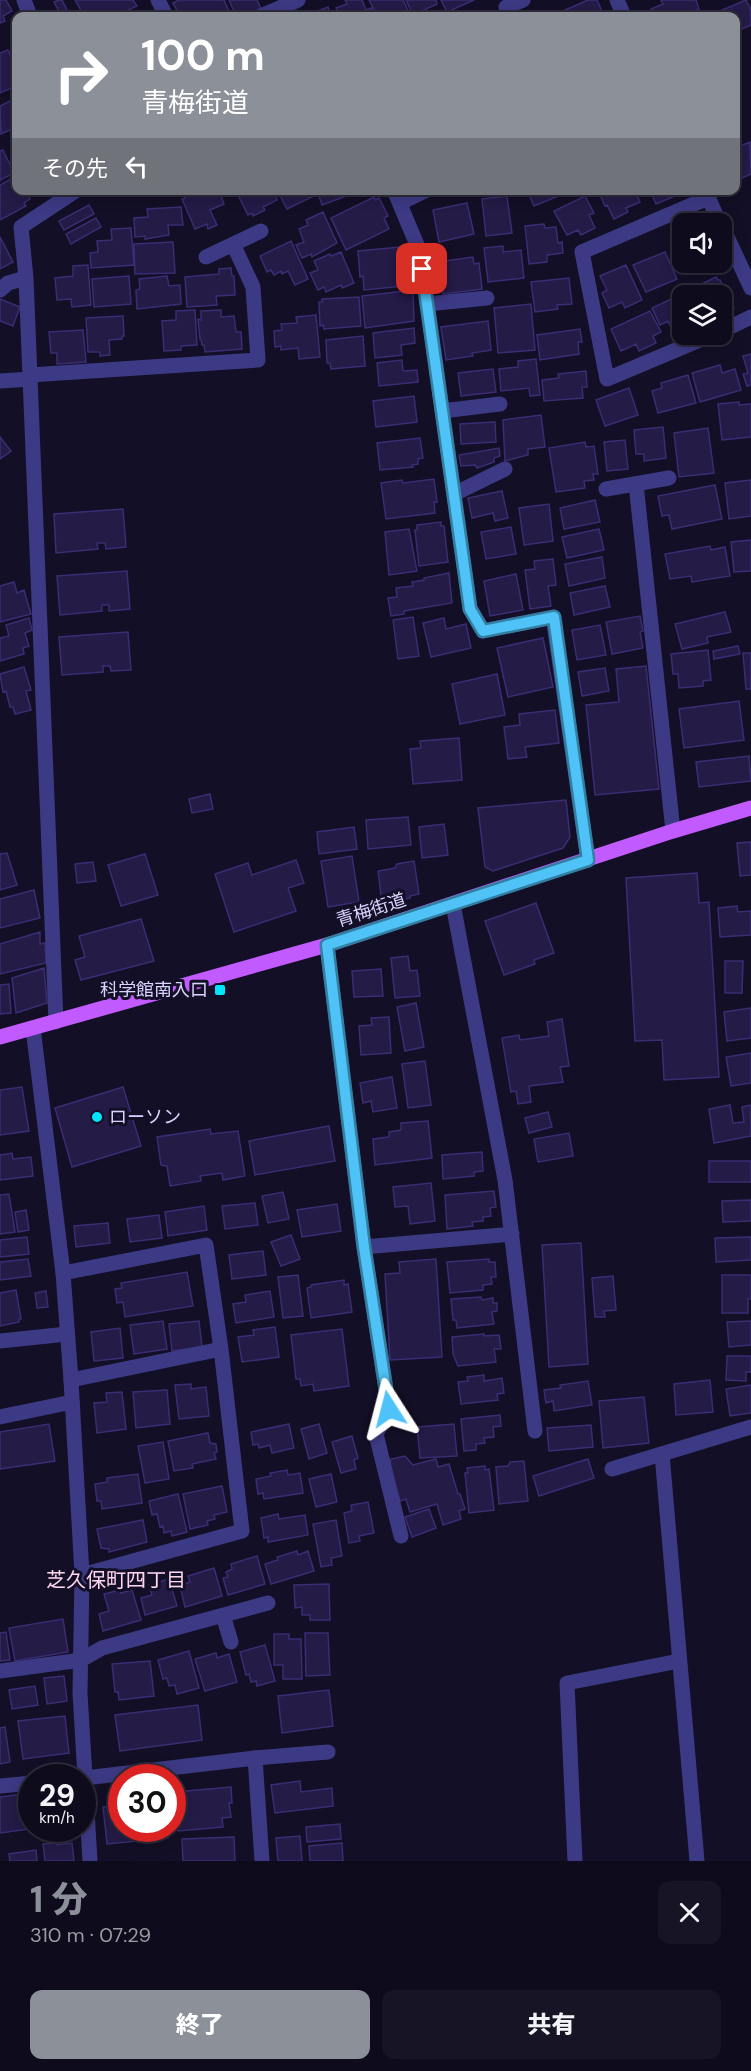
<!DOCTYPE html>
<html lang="ja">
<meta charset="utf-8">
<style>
body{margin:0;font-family:"DM Sans","Noto Sans JP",sans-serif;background:#171425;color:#f1f3f6;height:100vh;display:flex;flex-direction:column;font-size:22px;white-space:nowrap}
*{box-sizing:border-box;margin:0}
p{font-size:20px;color:#9b9ba3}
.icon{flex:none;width:33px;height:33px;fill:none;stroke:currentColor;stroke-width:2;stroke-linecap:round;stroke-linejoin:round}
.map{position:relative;height:1861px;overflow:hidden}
.side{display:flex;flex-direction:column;background:#0e0b1c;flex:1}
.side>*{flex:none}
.top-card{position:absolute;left:12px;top:12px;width:728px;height:183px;border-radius:12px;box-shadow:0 3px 15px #0003,0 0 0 2px #2e2b3b;background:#8c9099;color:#fff;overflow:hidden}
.controls{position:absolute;left:672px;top:213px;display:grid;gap:12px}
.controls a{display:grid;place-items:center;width:60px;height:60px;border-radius:12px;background:#0e0b1c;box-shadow:0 3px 15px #0003,0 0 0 2px #2e2b3b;font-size:30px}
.speed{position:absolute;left:18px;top:1764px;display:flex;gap:12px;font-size:30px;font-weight:700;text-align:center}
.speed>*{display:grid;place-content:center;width:78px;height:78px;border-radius:50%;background:#0e0b1c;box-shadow:0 3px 15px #0003,0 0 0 2px #2e2b3b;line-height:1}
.speed small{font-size:15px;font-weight:400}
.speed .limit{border:9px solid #d22;background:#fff;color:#111}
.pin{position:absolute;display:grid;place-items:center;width:51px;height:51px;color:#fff;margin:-26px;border-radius:12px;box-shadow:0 3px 9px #0006}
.me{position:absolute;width:66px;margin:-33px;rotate:351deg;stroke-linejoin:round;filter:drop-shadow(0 0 4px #0008)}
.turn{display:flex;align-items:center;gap:21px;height:126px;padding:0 30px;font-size:27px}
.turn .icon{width:78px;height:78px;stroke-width:2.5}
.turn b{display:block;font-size:42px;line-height:51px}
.then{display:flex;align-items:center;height:57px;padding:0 30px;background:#0003;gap:12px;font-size:22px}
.round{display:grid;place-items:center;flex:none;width:63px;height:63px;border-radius:12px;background:#171425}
.overview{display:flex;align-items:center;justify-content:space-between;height:102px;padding:0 30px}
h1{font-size:36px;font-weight:800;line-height:45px;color:#8c9099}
.button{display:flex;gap:12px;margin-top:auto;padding:12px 30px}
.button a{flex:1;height:69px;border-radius:12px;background:#8c9099;color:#fff;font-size:24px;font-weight:800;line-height:69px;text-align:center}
.button a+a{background:#171425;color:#f1f3f6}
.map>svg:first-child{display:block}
.building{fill:#241b47;stroke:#3b2d73;stroke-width:1.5}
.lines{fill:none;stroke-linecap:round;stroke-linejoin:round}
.lane{stroke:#3d3a85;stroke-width:15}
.street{stroke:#3d3a85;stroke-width:15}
.primary{stroke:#c25bff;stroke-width:15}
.route-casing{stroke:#337fa1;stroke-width:15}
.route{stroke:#4fc3f7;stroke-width:10}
.poi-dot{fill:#00e5ff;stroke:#130f26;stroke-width:2}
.labels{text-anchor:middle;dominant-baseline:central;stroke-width:6;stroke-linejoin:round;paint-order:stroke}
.street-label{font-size:18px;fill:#d9d4ff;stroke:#130f26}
.poi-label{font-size:18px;fill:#d9d4ff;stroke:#130f26;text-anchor:end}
.neighbourhood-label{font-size:20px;fill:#ffd6f0;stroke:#130f26}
</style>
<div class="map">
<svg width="751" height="1861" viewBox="0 0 751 1861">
<rect width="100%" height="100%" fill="#130f26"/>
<path class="building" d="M0 0H6L12 11 3 16 5 21 0 23Z
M59 0H62L70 16H61L54 2Z
M75 0H133L137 6 116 16H84Z
M179 0H224L231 16H180L173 3Z
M229 0H257L262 11 248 16H236Z
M345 0H362L366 10 371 8 374 16H340L336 8 347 4Z
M369 0H403L410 15 377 16Z
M406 0H436L437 4 413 15Z
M441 0H474L447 12Z
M588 0H597L604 16H565L563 11Z
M661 0H696L699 9 682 16H655L651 9 663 4Z
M746 0 751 10V25L735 32V16H708Z
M328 7 331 16H305Z
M8 50 16 69V86L0 93V53Z
M16 98V127L1 134 0 106Z
M750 142 751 174 735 181V148Z
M3 150 14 173 0 180V182V151Z
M16 176V190H25L30 199 24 203 26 206 0 220V185Z
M191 190H219L224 204 210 210 217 225 208 229 207 224 195 229 182 199 185 198 183 194Z
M273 190 277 200 263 207 265 210 253 216 252 213 248 215 236 191Z
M277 190H311L314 196 287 209Z
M317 190H356L357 192 322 205Z
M527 190H571V191L534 206Z
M637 190 638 192 636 193 640 202 626 208 628 212 614 219 607 205 605 206 598 191Z
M641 190H673L675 196 656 204 651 192 643 196Z
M507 196 512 233 486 236 482 199Z
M585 196 594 213 589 215 595 228 581 235 578 230 567 235 554 211Z
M374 197 375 200 379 198 388 216 384 218 389 229 346 250 331 218Z
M467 203 474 234 439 242 433 210Z
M89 205 94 214 64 230 59 221Z
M181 207 183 225H168L169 235 145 239V236L135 237 134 218 148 217 147 209Z
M323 212 337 243 312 257 311 254 302 258 296 245 304 242 299 229 308 225 306 220Z
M96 218 101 227 71 244 66 234Z
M544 224 545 228 556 227 558 243 562 242 563 253 547 255V262L529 264 525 226Z
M131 228 134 265 91 268 90 253 98 252 97 241 112 240 111 229Z
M682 233V262H697L680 270 671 252 682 247 677 235Z
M0 237 13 262 0 269Z
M291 241 308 279 295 285 288 271 282 274 281 271 274 275 271 270 267 272 260 256Z
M173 242 175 273 135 274 134 244Z
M503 246V252L521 250 524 278 488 282 484 248Z
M400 247 403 286 364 290 363 276 360 277 358 251Z
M341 252 354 283 342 288 341 285 326 292 324 287 318 290 310 273 318 270 314 261 330 254 331 256Z
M665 252 677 279 646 292 633 265Z
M473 257 474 264 479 263 482 289 443 294 438 262Z
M88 265 91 305 72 307 71 299 57 300 55 278 73 276V266Z
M626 265 642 300 625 308 622 302 609 308 602 293 607 290 600 276Z
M231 268 232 276H234L235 295 216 296 217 305 187 307 185 277 219 274V269Z
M129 276 131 304 94 307 92 279Z
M167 276 169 286 180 285 181 304 137 309 136 290 140 289 139 279Z
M716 277 718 280H720L734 308 722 314V296H692L689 290Z
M569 278 572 304 557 305 558 309 535 312 531 282Z
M413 290 414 321 365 328 362 296Z
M684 293 682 332 675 336 668 321 660 325 652 308Z
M359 297 361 326 324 329 323 325 320 326 319 302H322V299Z
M0 299 20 307 13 326 0 321Z
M531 304 535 350 498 353 494 308Z
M195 310 197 345 181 346V350L164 351 162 321 176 320V311Z
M221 310V317L234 316 236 332H241L242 349 205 352 204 345H202L201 339H200L198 319 201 320V311Z
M650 311 661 332 653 336 656 343 639 351 636 344 621 351 611 329Z
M316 315 320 357 299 359 298 348 281 350V346L275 347 274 331 282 330 281 324 297 323 296 317Z
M123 316 124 336H122V339L109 340 110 355 100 356V352H88L86 318Z
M488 321 491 350 472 353 473 356 446 360 441 327Z
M414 328 415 343 401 345 402 355 375 358 373 333Z
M580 329 582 342H578L579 354 540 360 537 335Z
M83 330 86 362 57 364V353H51L49 332Z
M363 336 365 366 331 369 330 363H327L326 340Z
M751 354V385L747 386 743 374 748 373 743 356Z
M536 359 540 395 530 396 529 388 501 391 499 369 518 367V361Z
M402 360 403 371 417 370 418 382 379 386 377 363Z
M720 365 722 373 735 369 741 390 700 402 692 373Z
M493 369 496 392 461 396 458 373Z
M586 371 587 387H582L583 398 544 401 542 380 559 378 558 374Z
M688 375 696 403 658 413 652 391 662 388 661 383Z
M629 388 638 415 605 426 596 400Z
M414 396 417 422 376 427 373 401Z
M739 402V405L751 404V437L722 440 718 404Z
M541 415 545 447 528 449V455L505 461 503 420Z
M495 422 496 442 461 444 460 424Z
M663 427 666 458 644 461V454H636L634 430Z
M708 428 714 473 679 477 674 433Z
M0 437 11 451 0 459Z
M420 438 423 458 418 459V464L412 465 413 467 380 470 377 443Z
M625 440 628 469 607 471 604 442Z
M585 442 586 447 594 446 598 474H593L594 480 584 481 585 488 556 492 549 448Z
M499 448 500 456 494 458V462L477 468 475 465 461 466 459 455Z
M434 479 437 502H434L435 513 386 519 381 483 402 480 403 483Z
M751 480V516L729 519 725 483Z
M715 485 722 519 672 529 669 515 662 516 658 496Z
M502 491 508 518 495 521 493 513 472 518 468 498Z
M595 500 600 522 564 529 560 508Z
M549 504 553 541 524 545 519 508Z
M123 509 126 547 106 549 105 543H97L98 549 56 553 54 514Z
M441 522V526H444L448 562 419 566 415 530H417V525Z
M511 527 516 554 486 559 481 532Z
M409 529 417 571 389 575 385 532Z
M599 529 604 550 567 558 562 537Z
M751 540V571L734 572 731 542Z
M710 546 711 550 725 547 730 576 692 582 691 576 670 579 665 554Z
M602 557 605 578 569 586 565 564Z
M553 559 556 585 548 586 551 606 530 609 525 570 535 569 534 561Z
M127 571 130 609 109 611V605H102V611L60 615 57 576Z
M449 573 452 603 404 611V614L391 616 388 598 397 597 396 588 413 586 412 582 424 580V578Z
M516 574 523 610 490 616 484 581Z
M14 582 17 593 24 590 31 614 0 622V586Z
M605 586 610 607 574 615 570 593Z
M725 612 731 632 707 637 708 643 682 649 675 624Z
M640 616 643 631 640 632 643 648 612 654 606 622Z
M413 617 419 656 398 659 393 620Z
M29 618 32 630 25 633 29 646 23 648 24 654 0 661V638L9 636 6 625Z
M444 618 446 629 466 624 471 648 431 657 423 623Z
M600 625 606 655 577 660 572 630Z
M128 632 131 670 111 671 110 666H103V672L62 675 59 637Z
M543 638 553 687 508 697 497 648Z
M738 646 740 654 714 659 713 651Z
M708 650 711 680 703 681V686L679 688 678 674H673L671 654Z
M743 653H751V689H746Z
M646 666 659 789 595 795 586 705 619 702 616 669Z
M24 667 31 690 26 691 31 710 15 714 13 707H10L6 691 3 692 0 674Z
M605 668 609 691 582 696 578 672Z
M497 674 505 715 460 724 452 684Z
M739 701 744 740 684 748 679 709Z
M555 710 559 743 525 747 527 757 508 759 504 727 520 725 519 714Z
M459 738 462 780 413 784 410 749 421 748 420 741Z
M749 756 751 781 699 787 696 762Z
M210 794 213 809 192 813 189 799Z
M566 800 570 837 563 848 493 871 485 867 478 808Z
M408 817 411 845 368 849 366 820Z
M444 824 448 855 422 858 419 827Z
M354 827 357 849 319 854 317 832Z
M751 842V875L740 876 737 843Z
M7 853 17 885 0 890V854Z
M145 854 158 895 121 906 108 865Z
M352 856 359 902 328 907 321 861Z
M296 860 304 883 288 888 296 911 234 932 215 874 248 863 252 875Z
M414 861 419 894 410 896V898L382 903 378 871 395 868 397 864Z
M93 862 96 881 77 883 75 864Z
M697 873 699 903 709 902 719 1077 664 1080 662 1040 635 1041 626 878Z
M34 890 40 918 0 928V899Z
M536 903 554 953 534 960 535 964 504 975 485 921Z
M737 906 738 912 751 911V935L720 937 718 908Z
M141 919 154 961 81 980 75 960 85 957 79 936Z
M40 932V944L45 943 46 963 0 974V944Z
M408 956 410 971 417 970 420 996 395 998 391 958Z
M725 961H743L742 993H725Z
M44 968 47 1003 16 1013 12 978Z
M381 969 383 996 354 997 352 971Z
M9 984 11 1013 0 1014V985Z
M416 1003 424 1047 405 1051 397 1007Z
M751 1008V1038L727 1041 724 1012Z
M389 1017 391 1053 361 1055 359 1026 372 1025 371 1018Z
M562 1019 569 1066 560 1067 563 1082 529 1086 531 1102 518 1104 516 1091 511 1092 502 1038 519 1035 520 1040 549 1036 547 1022Z
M751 1053V1083L731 1086 726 1057Z
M425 1061 431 1105 408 1108 402 1064Z
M392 1077 397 1108 373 1112 371 1101 363 1103 360 1083Z
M22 1087 29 1131 0 1135V1090Z
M123 1087 141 1146 72 1167 55 1108Z
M730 1105 733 1123 744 1122 742 1107 751 1105V1136L714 1143 709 1109Z
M548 1112 552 1127 529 1133 525 1118Z
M428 1121 432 1158 375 1165 373 1139 389 1137V1132L401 1130V1123Z
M329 1126 335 1161 255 1175 249 1141Z
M210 1129 211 1134 238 1131 245 1176 223 1180 222 1173 200 1176 201 1181 170 1186 167 1166 161 1165 157 1137Z
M569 1133 573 1156 538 1162 534 1139Z
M482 1152 483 1171 474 1172V1176L443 1179 442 1155Z
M12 1153 13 1159 31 1157 33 1176 0 1180V1155Z
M709 1161H751V1182H709Z
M431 1183 435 1221 410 1224 408 1206 395 1207 393 1187Z
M494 1191 496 1207 490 1208 491 1216 483 1217V1221L472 1222 473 1226 447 1229 445 1195Z
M283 1192 289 1219 268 1223 262 1196Z
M9 1194 15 1232 0 1234V1195Z
M751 1200V1221L723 1222 722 1201Z
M255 1203 258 1225 225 1229 222 1206Z
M337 1204 341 1231 302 1237 297 1210Z
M204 1206 207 1230 168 1236 165 1212Z
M26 1210 29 1230 18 1232 15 1212Z
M159 1215 162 1238 130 1242 127 1219Z
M108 1223 110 1243 76 1247 74 1226Z
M291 1235 300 1259 281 1266 271 1242Z
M27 1237 29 1254 0 1257V1240Z
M751 1237V1260L716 1262 715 1238Z
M581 1243 588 1364 549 1367 542 1245Z
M263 1251 266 1275 232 1279 229 1255Z
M28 1259 31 1276 0 1280V1262Z
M436 1259 442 1357 390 1360 385 1274 400 1273 399 1262Z
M489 1259V1262H495L496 1277H491L492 1284 483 1285V1290L450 1293 447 1262Z
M187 1272 193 1306 125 1317 123 1302 117 1303 115 1289 122 1288 121 1283Z
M298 1275 303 1316 283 1318 278 1277Z
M722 1275H751V1299H748V1313H722Z
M613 1276 616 1310 604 1311 605 1317H595L592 1278Z
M344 1280V1285L348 1284 352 1312 311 1318 307 1288 311 1287V1285Z
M16 1290 21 1319H19V1322L0 1326V1293Z
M46 1291 48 1307 37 1308 35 1293Z
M270 1291 274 1317 236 1323 233 1304 246 1302 245 1295Z
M481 1297 482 1300 493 1298V1303H497V1311L492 1312 494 1324 457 1328 456 1320H453L451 1299Z
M163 1321 167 1349 134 1354 130 1325Z
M199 1321 202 1347 172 1351 169 1324Z
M751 1321V1345L729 1347 727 1322Z
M275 1327 279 1357 242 1362 238 1337 254 1335 253 1330Z
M120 1328 123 1358 94 1361 91 1332Z
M342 1329 349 1386 314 1391 313 1384 301 1386 300 1379H296L291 1335Z
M484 1334V1336L499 1335 501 1349H494L496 1362 458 1366 453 1354 452 1337Z
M727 1356H751V1372H746V1381L726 1380Z
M484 1375V1381L502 1378 504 1393 497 1394 498 1400 461 1404 458 1382 468 1381 467 1377Z
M710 1380 713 1412 676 1415 674 1384Z
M588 1381 592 1405 554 1411 553 1401 546 1403 544 1390 561 1388 560 1385Z
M191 1384V1389L206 1387 209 1416 179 1419 175 1385Z
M751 1385V1413L730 1416 726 1389Z
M167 1390 170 1424 136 1428 133 1392Z
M122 1392 126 1429 97 1433 94 1403 107 1402 106 1393Z
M644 1397 649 1443 603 1448 599 1401Z
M500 1415 501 1426 493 1427 494 1437 484 1438 485 1443 476 1444V1450L464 1451 461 1419Z
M49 1424 55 1461 0 1469V1432Z
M289 1424 294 1448 272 1453 270 1445 259 1448 258 1444 253 1445 251 1432Z
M319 1424 327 1453 309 1459 301 1429Z
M454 1424 457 1456 420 1458 417 1427Z
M591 1425 593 1447 549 1451 547 1428Z
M208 1433 210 1443 216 1444 217 1452 214 1453 216 1459 192 1464 193 1468 174 1471 168 1441Z
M352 1436 358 1458 354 1460 356 1469 341 1473 332 1442Z
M163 1442 169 1479 145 1483 138 1446Z
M405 1456 413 1465 436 1459 438 1467 449 1464 458 1494H460L465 1509 459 1511 461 1519 443 1525 437 1504 410 1512 406 1499 400 1501 390 1468 391 1459Z
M588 1459 594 1478 539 1496 533 1476Z
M524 1461 528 1501 499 1504 496 1467 508 1466 510 1462Z
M485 1466V1470L489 1469 494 1510 469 1513 465 1473H468L467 1468Z
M287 1470 288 1475 300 1473 303 1493 264 1499 263 1493 258 1494 256 1479 271 1476 270 1473Z
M138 1474 142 1503 102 1509 101 1501H97L95 1484 107 1482V1478Z
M331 1474 337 1502 316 1507 309 1479Z
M222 1486 227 1512 214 1515 215 1519 207 1521 208 1525 190 1529 183 1494Z
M178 1494 187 1532 172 1536 171 1531 164 1533 163 1526 160 1527 157 1514 152 1515 149 1501Z
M368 1502 374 1533 359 1536 360 1541 349 1543 344 1513 352 1511 351 1505Z
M429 1509 436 1528 412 1537 405 1517Z
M278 1514 279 1519 305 1515 308 1535 268 1542V1537L264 1538 261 1518Z
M143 1520 147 1542 109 1552V1549L101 1548 97 1529Z
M336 1520 342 1556 331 1558 332 1565 321 1567 313 1524Z
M297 1551 298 1555 308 1551 314 1571 271 1584 265 1564 278 1560 277 1557Z
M257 1556 265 1584 228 1595 223 1578 228 1577 226 1572 232 1569 231 1564Z
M214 1568 222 1596 185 1607 181 1590 185 1589 184 1584 190 1582 188 1576Z
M169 1579 177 1606 145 1615 141 1598 152 1595 149 1585Z
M329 1584 330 1620H310V1615H302V1607L295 1608 294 1585Z
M120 1590 121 1593 132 1590 141 1620 103 1631 99 1614 109 1611 104 1594Z
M63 1619 68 1652 15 1661 9 1628Z
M6 1632 10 1660 0 1661V1633Z
M305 1633H328L330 1675 306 1676Z
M274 1634H289V1639H301L302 1679H283V1665H274Z
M265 1645 275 1681 257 1686 256 1681 251 1682 249 1674 246 1675 240 1652Z
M189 1651 199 1688 177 1694 175 1685 169 1686 167 1678 163 1679 158 1660Z
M216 1653 217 1658 229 1654 237 1682 205 1691 195 1659Z
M150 1661 154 1696 119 1700 118 1692H115L112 1664Z
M64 1676 67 1701 47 1704 44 1678Z
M35 1686 38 1705 12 1709 9 1690Z
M329 1690 333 1726 282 1733 278 1696Z
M198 1705 202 1740 120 1751 115 1715Z
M65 1716 69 1753 23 1759 18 1721Z
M5 1727 10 1762 0 1764V1728Z
M300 1781 301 1792 332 1788 333 1806 275 1813 271 1785Z
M231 1787 232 1803H229L231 1817 222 1818 223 1827 178 1831 175 1792Z
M32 1793V1828H36L0 1833V1797Z
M119 1798H122V1828H167L168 1838 107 1844 103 1807 120 1806Z
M340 1824 341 1839 307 1842 306 1827Z
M300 1836 302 1861H278L276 1838Z
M234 1837 235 1861H183L182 1839Z
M57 1843V1845L72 1843 74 1861H45L43 1844Z
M342 1843 343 1861H310L309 1846Z
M36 1850 37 1861H10L9 1854Z"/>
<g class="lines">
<path class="lane" d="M158 0 166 16
M261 16 298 0
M394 190 420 252 470 608 483 631 553 617 588 860
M708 198 582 252 607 379 714 334
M400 203 427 190
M427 304 487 298
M722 331 751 317
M0 381 31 379
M442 411 500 404
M636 484 673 831
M606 489 669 478
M454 494 505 469
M63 1273 206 1245 221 1349 242 1531 82 1575
M0 1341 67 1334
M71 1380 221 1349
M0 1417 72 1402
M662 1454 697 1861
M223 1615 231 1642
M0 1671 81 1660 102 1648 268 1603
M255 1758 328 1752
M0 1786 32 1783
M575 1861 567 1683 679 1661"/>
<path class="street" d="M24 0 30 16
M617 0 624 16
M510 16 506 7 523 0
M705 190 720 224
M722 226 751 288
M206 257 261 231
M0 290 8 283 26 278
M30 375 258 360 253 287 233 244
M453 904 505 1180 535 1431
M327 945 364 1247 389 1409 376 1434 401 1536
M56 1022 26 278 21 227 77 190
M33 1028 63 1273 71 1380 82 1575 80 1693 90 1861
M364 1247 512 1234
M612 1469 751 1427
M85 1778 255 1758 262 1861"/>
<path class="primary" d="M0 1037 327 945 673 831 751 808"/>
</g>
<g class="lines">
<g class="route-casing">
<path id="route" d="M389 1409 364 1247 327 945 588 860 554 617 483 631 470 609 422 269"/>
</g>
<use href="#route" class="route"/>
</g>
<g class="poi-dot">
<rect x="214" y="984" width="12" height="12" rx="3"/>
<circle cx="97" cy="1117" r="6"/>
</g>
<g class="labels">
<g class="street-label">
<text transform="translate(371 910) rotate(-18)">青梅街道</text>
</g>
<g class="poi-label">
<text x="208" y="990">科学館南入口</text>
<text x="109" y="1117" text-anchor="start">ローソン</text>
</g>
<g class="neighbourhood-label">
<text x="116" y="1580">芝久保町四丁目</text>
</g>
</g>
</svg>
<div class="controls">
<a><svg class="icon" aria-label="sound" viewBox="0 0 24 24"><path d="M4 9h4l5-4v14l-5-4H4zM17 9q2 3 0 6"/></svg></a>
<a><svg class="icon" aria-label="layers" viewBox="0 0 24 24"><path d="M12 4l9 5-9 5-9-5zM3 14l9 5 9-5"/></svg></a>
</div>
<div class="speed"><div>29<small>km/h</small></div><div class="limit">30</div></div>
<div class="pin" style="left:422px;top:269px;background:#d93025"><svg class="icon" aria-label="arrive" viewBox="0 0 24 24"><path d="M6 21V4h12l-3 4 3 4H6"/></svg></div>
<svg class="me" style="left:389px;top:1409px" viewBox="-20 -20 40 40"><path d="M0-17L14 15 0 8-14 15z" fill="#4fc3f7" stroke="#fff" stroke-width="4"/></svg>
<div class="top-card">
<div class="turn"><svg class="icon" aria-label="right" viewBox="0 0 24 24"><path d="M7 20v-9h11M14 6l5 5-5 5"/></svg><div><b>100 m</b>青梅街道</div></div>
<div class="then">その先<svg class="icon" aria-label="left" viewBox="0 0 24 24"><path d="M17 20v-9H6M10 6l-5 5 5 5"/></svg></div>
</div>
</div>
<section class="side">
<div class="overview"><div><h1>1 分</h1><p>310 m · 07:29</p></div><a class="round"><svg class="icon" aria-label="close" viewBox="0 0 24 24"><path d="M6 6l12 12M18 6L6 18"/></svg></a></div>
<div class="button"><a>終了</a><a>共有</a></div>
</section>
